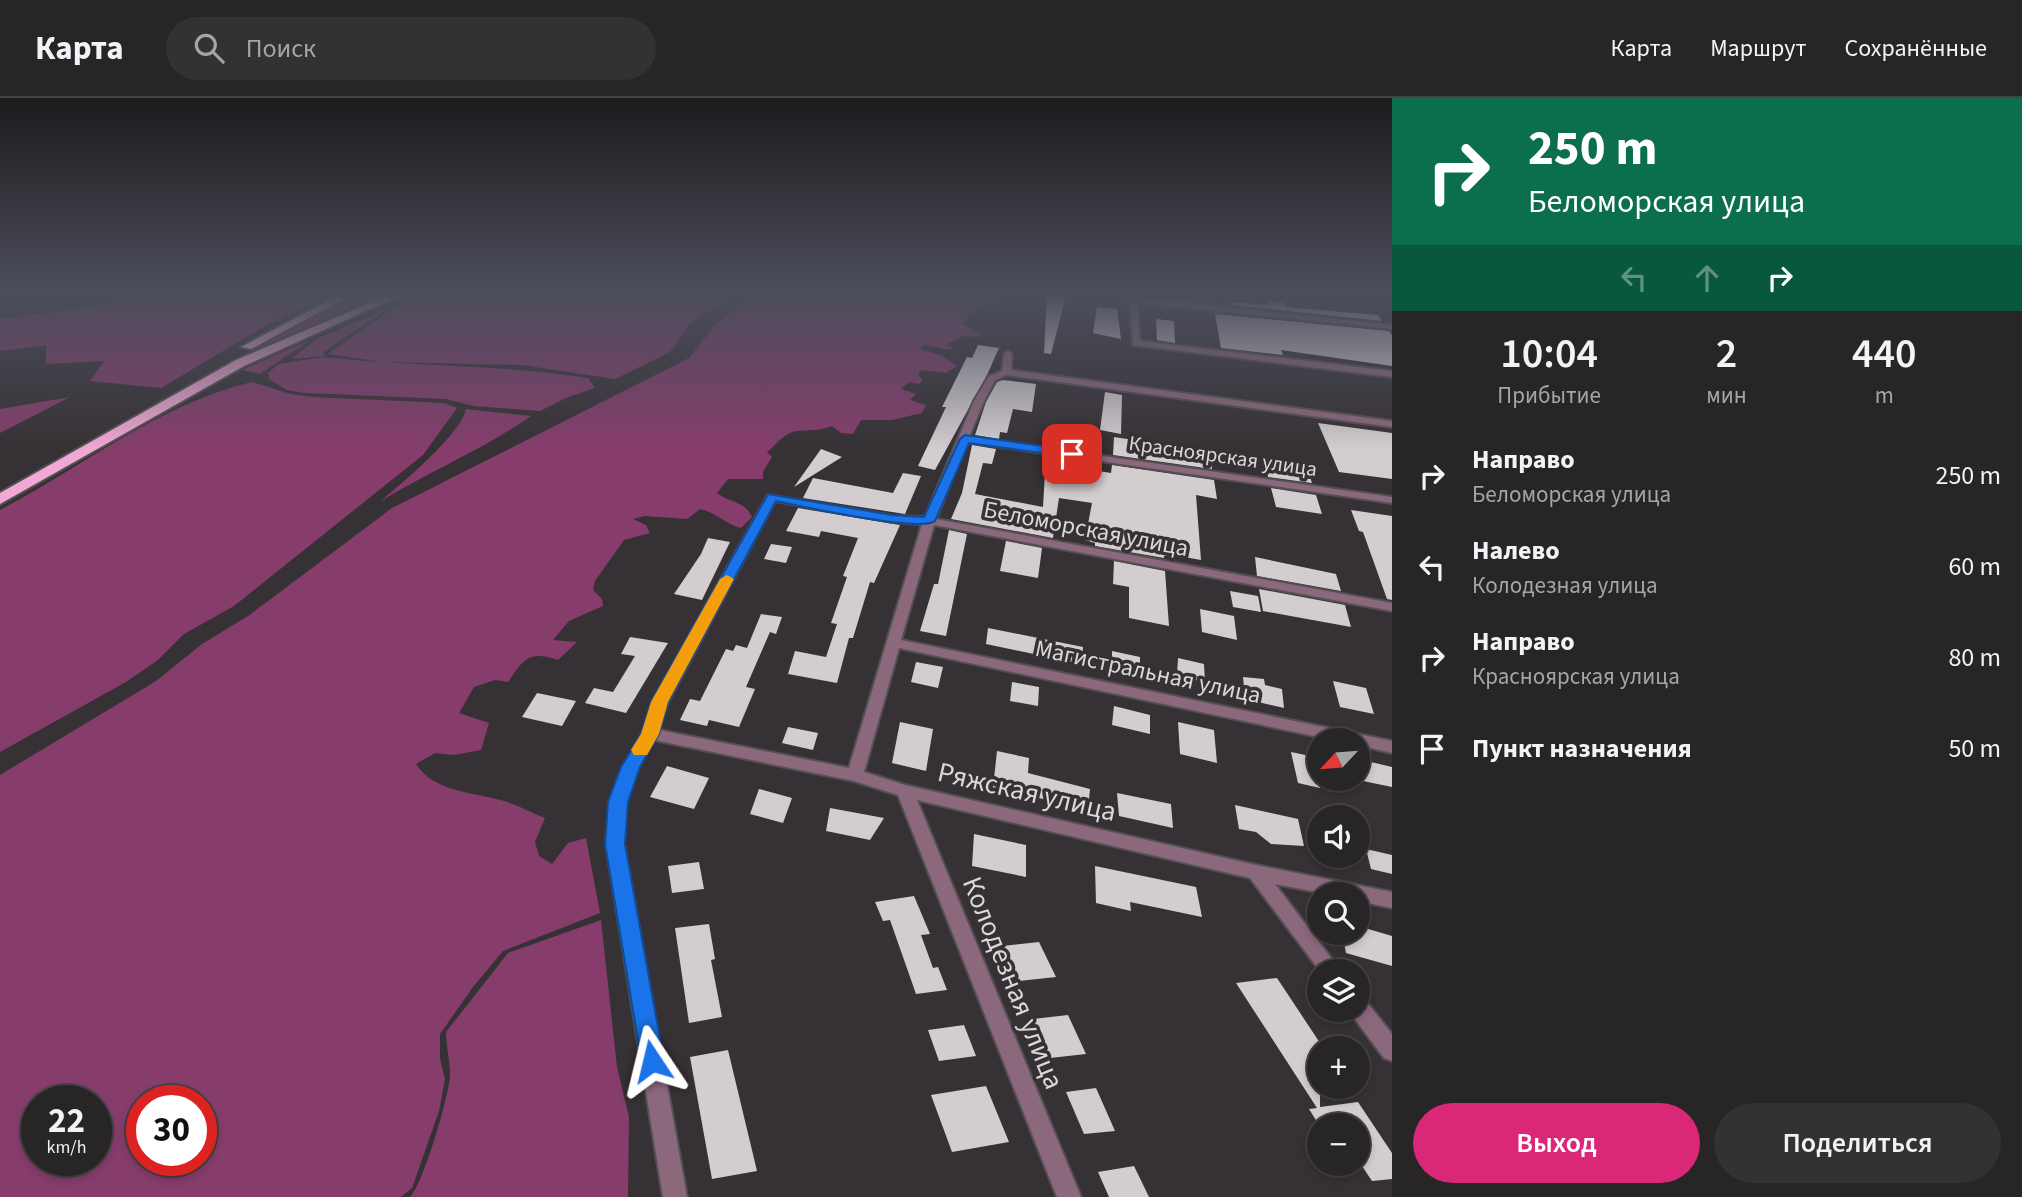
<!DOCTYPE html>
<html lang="ru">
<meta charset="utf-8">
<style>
body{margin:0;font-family:"Source Sans 3",sans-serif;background:#343133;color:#f1f3f6;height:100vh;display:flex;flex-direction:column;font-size:26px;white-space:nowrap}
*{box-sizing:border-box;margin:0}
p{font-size:23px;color:#a5a5a7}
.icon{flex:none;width:38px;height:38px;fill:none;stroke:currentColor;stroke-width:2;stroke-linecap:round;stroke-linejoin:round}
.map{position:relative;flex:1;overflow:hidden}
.details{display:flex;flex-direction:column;background:#282527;width:630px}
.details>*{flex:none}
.hud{background:#0b6e4f;color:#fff;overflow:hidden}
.needle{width:46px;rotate:244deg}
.controls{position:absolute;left:1307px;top:630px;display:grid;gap:14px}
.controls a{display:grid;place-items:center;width:63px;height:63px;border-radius:50%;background:#282527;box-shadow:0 4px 10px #0003,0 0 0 2px #444244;font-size:35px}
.speed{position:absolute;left:21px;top:987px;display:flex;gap:14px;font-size:35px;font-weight:700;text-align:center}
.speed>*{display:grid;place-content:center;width:91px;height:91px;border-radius:50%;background:#282527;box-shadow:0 4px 10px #0003,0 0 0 2px #444244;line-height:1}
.speed small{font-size:18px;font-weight:400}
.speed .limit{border:10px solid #d22;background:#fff;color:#111}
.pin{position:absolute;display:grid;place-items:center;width:60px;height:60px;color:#fff;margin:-30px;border-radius:14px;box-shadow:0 4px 10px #0006}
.me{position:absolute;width:77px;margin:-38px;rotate:350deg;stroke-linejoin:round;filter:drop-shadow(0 0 5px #0008)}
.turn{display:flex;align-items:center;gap:24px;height:147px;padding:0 21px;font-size:32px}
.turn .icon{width:91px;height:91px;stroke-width:2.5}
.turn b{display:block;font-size:49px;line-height:60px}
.lanes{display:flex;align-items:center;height:66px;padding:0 21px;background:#0003;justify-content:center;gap:35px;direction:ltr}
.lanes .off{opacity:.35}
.eta{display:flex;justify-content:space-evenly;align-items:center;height:119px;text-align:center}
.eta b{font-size:42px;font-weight:600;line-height:49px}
.action{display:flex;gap:14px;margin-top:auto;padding:14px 21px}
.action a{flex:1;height:80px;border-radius:42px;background:#db2777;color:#fff;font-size:28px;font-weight:600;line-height:80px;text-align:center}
.action a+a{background:#343133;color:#f1f3f6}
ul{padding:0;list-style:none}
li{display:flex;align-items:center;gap:21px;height:91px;padding:0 21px}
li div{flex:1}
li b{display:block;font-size:26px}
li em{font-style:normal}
header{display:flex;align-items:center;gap:42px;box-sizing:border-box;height:98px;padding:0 35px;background:#282527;border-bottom:2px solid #444244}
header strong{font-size:33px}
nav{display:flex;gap:38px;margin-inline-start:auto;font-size:24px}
.search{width:490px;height:63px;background:#343133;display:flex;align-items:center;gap:18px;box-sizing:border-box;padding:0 24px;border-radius:38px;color:#a5a5a7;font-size:26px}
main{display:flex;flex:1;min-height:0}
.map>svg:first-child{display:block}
.green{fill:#863d6c;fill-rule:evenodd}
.building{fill:#d3cdd0}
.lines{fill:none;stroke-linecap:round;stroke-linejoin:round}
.minor-casing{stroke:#544f52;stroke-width:4}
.trunk-casing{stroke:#544f52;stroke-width:4}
.minor{fill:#8c687d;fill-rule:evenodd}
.trunk{fill:#f1a8d4;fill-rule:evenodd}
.route{fill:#1a73e8;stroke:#114b97;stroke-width:2}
.slow{fill:#f59e0b}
.labels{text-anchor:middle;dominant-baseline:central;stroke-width:7;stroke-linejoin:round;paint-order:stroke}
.far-street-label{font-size:21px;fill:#dbd8d9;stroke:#363134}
.street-label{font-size:24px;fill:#dbd8d9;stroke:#363134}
.near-street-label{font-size:28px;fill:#dbd8d9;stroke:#363134}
</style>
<header>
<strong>Карта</strong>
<div class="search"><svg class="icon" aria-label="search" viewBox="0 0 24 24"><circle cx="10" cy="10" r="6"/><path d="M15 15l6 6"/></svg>Поиск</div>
<nav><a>Карта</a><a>Маршрут</a><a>Сохранённые</a></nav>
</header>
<main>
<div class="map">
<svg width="1392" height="1099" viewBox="0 0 1392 1099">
<rect width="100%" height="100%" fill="#363134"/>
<path class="green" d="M127 198H326L265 228 161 290 90 283 104 263 46 266V247L0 253V221L120 205 127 202Z
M357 198H380L249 254 306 221Z
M423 198H728L690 226 670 254 615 281 522 267 382 264 328 256 395 209Z
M753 198H1006C992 200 987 210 972 212L963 226 980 236 979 239 962 238 946 247 953 250 949 252 924 247 920 251 940 257 957 268 946 275 921 272 918 277 923 282 919 286 909 284 901 291 916 296 910 302 926 307 922 315 892 322H861L853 336 841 335 832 328C819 333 809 332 796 333 784 335 777 346 767 354L772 359 763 374V381H728L717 395C730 405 745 403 752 419L741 430C725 426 717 415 700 411L687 421 645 418 633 421 646 427 650 435 624 442 595 483 593 492 602 501 603 508 569 523 553 542 577 544 558 562C528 552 524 561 508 584L495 582 474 589 459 615 489 625 481 652 454 657 435 655 416 666C435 695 474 694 504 703 518 707 531 715 545 720L535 744 539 758 552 766 568 745 586 740 600 815 503 853 473 889 440 936V961L445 981 439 1013 412 1090 401 1099H0V677L156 583 202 546 248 518 392 410 689 260 714 228ZM37 1003H96V1062H37ZM142 1003H201V1062H142Z
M388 211 323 254 325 258 291 261 318 240Z
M312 241 260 276 242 272Z
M323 259C411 269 500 266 588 280L595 290 568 299 540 313 474 308 446 301 304 295 287 292 269 281 268 275 279 266Z
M252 284 291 296 314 299 444 305 457 310 423 357 234 508 184 536 158 562 126 584 0 654V412C84 368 159 306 252 284Z
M70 299 0 335V311Z
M466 311 531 318C484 351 430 373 381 403 401 386 462 335 466 311Z
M601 822 617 969 629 1019 628 1099H410C423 1087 449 998 450 977 450 963 446 948 446 934L508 855Z"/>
<path class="building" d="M1047 198H1066L1051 256 1044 255Z
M1267 203 1285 205 1286 209 1378 217 1382 223 1231 207 1230 204 1268 207Z
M1097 209 1117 211 1121 241 1093 235Z
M1215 216 1389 233 1392 237V268L1281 252 1283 257 1221 250Z
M1156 221 1174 223 1175 245 1157 242Z
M978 247 999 250 987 277 935 372 918 368 946 309H942L967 259 972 260Z
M1003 282 1036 286 1032 314 1013 311 1007 335 1000 334 999 341 975 337 986 304 997 284Z
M1105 294 1122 297 1121 336 1100 332Z
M1318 325 1392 335V381L1339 374Z
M1047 333 1074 337V351L1046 347Z
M1114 339 1134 342V345L1209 356 1212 371 1113 357Z
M972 347 996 351 992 366 983 365 975 396 1043 409 1046 358 1073 362V369L1111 375 1112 367 1214 382 1217 401 1196 397 1201 462 1173 457 1164 458V460L1095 448V445L1085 442 1092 405 1059 400 1053 440 951 421 962 395Z
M821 351 842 359 794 389Z
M1287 365 1306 367 1312 385 1268 379 1265 366 1288 369Z
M903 375 921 378 905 416 803 400 813 380 893 395Z
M1271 390 1316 397 1322 416 1276 409Z
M798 410 900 427 874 485 870 484 853 540H849L837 585 788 576 795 553 826 559 837 526 831 525 847 479 843 478 858 440 821 433 819 439 786 433Z
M1351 412 1392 418V502L1387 501 1363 434 1359 433Z
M949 432 967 436 946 538 920 533 934 486H938Z
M708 440 730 444 702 502 674 496 701 456Z
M1006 443 1042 450 1038 480 1000 473Z
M771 446 792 449 786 465 764 461Z
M1255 459 1336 476 1341 493 1257 478Z
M1114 463 1165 473 1169 528 1129 520V489L1113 486Z
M1259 491 1345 507 1351 529 1263 513Z
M1230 493 1258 498 1261 514 1233 509Z
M1200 511 1234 518 1237 542 1202 534Z
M761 516 782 519 776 536 770 534 746 589 755 591 739 629 709 622 707 628 680 622 690 601 700 603 726 551 733 553 736 547 747 550Z
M988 530 1083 549 1082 566 986 546Z
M630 539 668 545 626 615 585 605 594 590 613 594 635 558 621 556Z
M1112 553 1140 559V578L1112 572Z
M1178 560 1204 566 1205 584 1177 578Z
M916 564 943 569 938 590 911 584Z
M1243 579 1264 581 1265 587 1282 591 1284 610 1245 601Z
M1333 583 1366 590 1374 616 1340 609Z
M1012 584 1039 589 1038 608 1010 603Z
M537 595 576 603 562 628 522 619Z
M1114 608 1150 617V636L1112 627Z
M900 624 933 631 926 673 892 665Z
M1178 624 1214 632 1217 665 1180 656Z
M788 629 818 635 813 652 782 645Z
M997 653 1029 660 1028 675 1090 691 1088 711 993 690Z
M1291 654 1320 660V690L1298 685Z
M1358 661 1392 669V689L1358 682Z
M667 668 709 680 694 711 650 699Z
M759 691 792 700 783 725 750 716Z
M1117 695 1171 706 1173 730 1119 718Z
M1235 707 1298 721 1304 748 1271 746 1256 734 1239 731Z
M830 710 884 720 870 742 826 733Z
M974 736 1026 747V779L972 768Z
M1366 751 1392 757V776L1371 771Z
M699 764 704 791 672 795 668 768Z
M1095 768 1196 789 1202 819 1130 804 1131 813 1096 805Z
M914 798 930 836 921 837 933 870 938 869 947 892 916 896 890 822 883 823 875 804Z
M709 826 715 861 711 862 722 919 689 925 675 830Z
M1358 828 1392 838V868L1346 855 1342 835H1358Z
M1039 844 1056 879 1019 883 1003 848Z
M1277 880 1320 945V1009L1358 1004 1392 1055V1081L1372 1083 1358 1062V1027H1319L1309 1011 1317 1010 1236 885Z
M1068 917 1086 956 1050 960 1033 921Z
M964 927 976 958 939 963 928 932Z
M728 952 757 1073 712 1081 690 959Z
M986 988 1009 1044 952 1054 931 997Z
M1096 990 1115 1033 1084 1036 1066 994Z
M1134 1068 1149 1099H1109L1098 1074Z"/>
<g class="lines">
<g class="minor-casing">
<path id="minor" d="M1129 198 1392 227V231L1137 205 1140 243 1392 273V279L1133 247Z
M1008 253 1012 256 1011 272 1392 323V329L1007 277 995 282 984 303 969 339 1392 399V405L967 344 936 421 1392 505V513L934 427 901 542 1392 643V655L1358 647V642H1333L899 550 864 674 905 687 1256 767 1392 794V810L1358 803V796H1327L1275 786 1341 873H1320L1250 780 917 702 1081 1099H1057L898 697 854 683 654 642 639 669 626 704 624 746 687 1099H663L606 746 610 704 623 669 642 636 652 604 768 397 893 418 925 419 974 303 989 278 1002 273 1004 256ZM775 403 893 424 922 426 849 670 659 632 668 604Z
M1358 899 1365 902 1392 936V963L1384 960 1351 916 1349 912H1358Z"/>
</g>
<g class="trunk-casing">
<path id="trunk" d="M337 198H349L251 251 241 249Z
M386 198H399L244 268 0 406V395L236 262Z"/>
</g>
<use href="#minor" class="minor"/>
<use href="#trunk" class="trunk"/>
</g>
<linearGradient id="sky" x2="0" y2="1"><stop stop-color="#1e1b1d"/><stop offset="0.56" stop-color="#4c4e5c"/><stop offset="1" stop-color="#4c4e5c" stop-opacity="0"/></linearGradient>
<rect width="1392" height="352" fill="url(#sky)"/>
<path class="route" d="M965 337 1072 352 1078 356 1072 359 969 345 935 423C921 435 801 408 776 403L668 604 659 636 640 669 628 704 625 746 664 963 660 972 652 975 643 972 605 746 608 704 621 669 641 636 651 604 768 396 892 417 924 419 960 341Z"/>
<path class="slow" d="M727 477 734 481 668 604 659 636 647 657H634L631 652 641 636 651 604 720 481Z"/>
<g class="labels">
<g class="far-street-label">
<text transform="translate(1223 358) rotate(8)">Красноярская улица</text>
</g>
<g class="street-label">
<text transform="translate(1086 431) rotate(11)">Беломорская улица</text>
<text transform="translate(1148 574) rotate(12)">Магистральная улица</text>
</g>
<g class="near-street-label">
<text transform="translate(1027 694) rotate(13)">Ряжская улица</text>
<text transform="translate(1013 885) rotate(68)">Колодезная улица</text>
</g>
</g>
</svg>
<div class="controls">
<a><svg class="needle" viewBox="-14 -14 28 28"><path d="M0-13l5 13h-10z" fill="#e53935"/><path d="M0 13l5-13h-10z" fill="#a5a5a7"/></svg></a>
<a><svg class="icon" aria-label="sound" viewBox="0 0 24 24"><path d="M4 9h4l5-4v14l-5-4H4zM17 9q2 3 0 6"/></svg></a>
<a><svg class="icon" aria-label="search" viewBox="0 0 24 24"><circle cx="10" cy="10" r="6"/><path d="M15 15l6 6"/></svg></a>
<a><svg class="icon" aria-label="layers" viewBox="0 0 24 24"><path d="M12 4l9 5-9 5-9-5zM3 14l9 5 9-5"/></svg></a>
<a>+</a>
<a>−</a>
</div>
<div class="speed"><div>22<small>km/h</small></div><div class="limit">30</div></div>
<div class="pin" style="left:1072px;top:356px;background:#d93025"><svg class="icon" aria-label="arrive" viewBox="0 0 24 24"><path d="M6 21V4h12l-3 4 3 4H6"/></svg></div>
<svg class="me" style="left:652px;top:963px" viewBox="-20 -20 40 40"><path d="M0-17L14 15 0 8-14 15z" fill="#1a73e8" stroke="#fff" stroke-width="4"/></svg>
</div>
<section class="details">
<div class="hud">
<div class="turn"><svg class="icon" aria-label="right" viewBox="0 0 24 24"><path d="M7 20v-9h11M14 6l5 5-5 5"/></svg><div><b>250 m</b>Беломорская улица</div></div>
<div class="lanes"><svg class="icon off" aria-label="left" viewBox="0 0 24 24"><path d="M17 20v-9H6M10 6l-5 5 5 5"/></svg><svg class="icon off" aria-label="ahead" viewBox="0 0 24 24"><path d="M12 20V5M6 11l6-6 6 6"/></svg><svg class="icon" aria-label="right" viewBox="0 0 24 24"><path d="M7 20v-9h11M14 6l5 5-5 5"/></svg></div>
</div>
<div class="eta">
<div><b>10:04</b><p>Прибытие</p></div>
<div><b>2</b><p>мин</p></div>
<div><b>440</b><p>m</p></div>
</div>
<ul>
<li><svg class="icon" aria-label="right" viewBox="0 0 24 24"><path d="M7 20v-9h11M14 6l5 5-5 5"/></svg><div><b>Направо</b><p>Беломорская улица</p></div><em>250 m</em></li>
<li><svg class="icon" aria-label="left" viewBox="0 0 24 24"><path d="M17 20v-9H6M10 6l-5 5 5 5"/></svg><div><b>Налево</b><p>Колодезная улица</p></div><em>60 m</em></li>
<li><svg class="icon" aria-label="right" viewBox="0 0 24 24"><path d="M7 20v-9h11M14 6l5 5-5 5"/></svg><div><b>Направо</b><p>Красноярская улица</p></div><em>80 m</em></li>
<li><svg class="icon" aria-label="arrive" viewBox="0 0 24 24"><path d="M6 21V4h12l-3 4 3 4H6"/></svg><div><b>Пункт назначения</b></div><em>50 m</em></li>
</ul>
<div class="action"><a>Выход</a><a>Поделиться</a></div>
</section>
</main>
